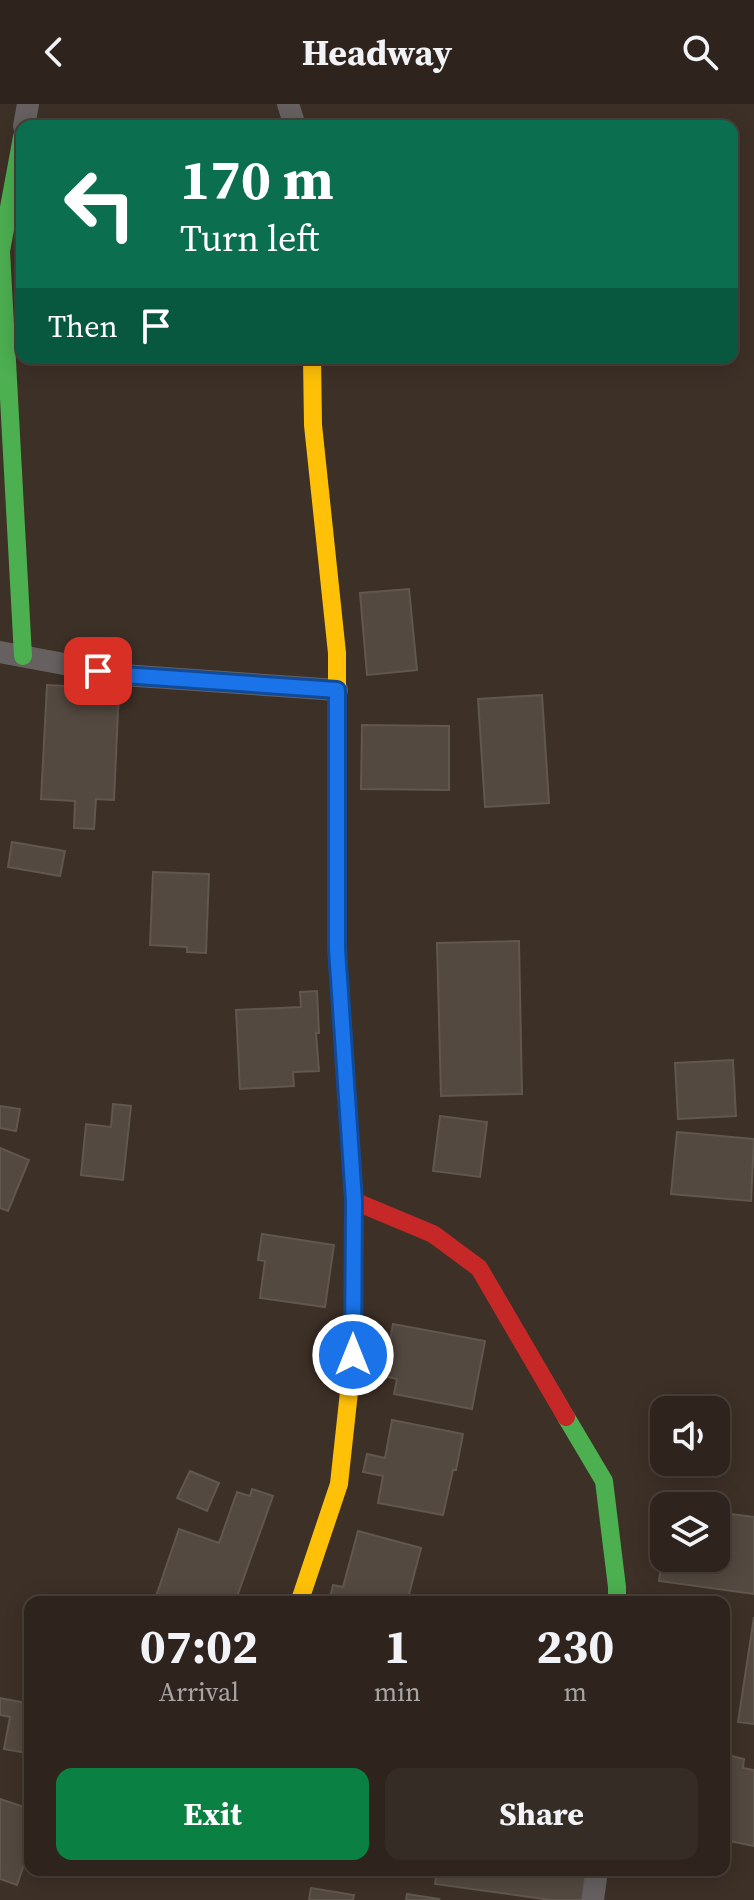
<!DOCTYPE html>
<style>
body{margin:0;font-family:"Source Serif 4",serif;background:#362c26;color:#f1f3f6;height:100vh;display:flex;flex-direction:column;font-size:30px;white-space:nowrap}
*{box-sizing:border-box;margin:0}
p{font-size:26px;color:#a7a4a4}
.icon{flex:none;width:44px;height:44px;fill:none;stroke:currentColor;stroke-width:2;stroke-linecap:round;stroke-linejoin:round}
.map{position:relative;flex:1;overflow:hidden}
.panel{position:absolute;left:24px;top:1492px;width:706px;height:280px;display:flex;flex-direction:column;background:#2e241d;border-radius:16px;box-shadow:0 4px 20px #0003,0 0 0 2px #49413b}
.panel>*{flex:none}
.banner{position:absolute;left:16px;top:16px;width:722px;height:244px;border-radius:16px;box-shadow:0 4px 20px #0003,0 0 0 2px #49413b;background:#0b6e4f;color:#fff;overflow:hidden}
.buttons{position:absolute;left:650px;top:1292px;display:grid;gap:16px}
.buttons a{display:grid;place-items:center;width:80px;height:80px;border-radius:16px;background:#2e241d;box-shadow:0 4px 20px #0003,0 0 0 2px #49413b;font-size:40px}
.pin{position:absolute;display:grid;place-items:center;width:68px;height:68px;color:#fff;margin:-34px;border-radius:16px;box-shadow:0 4px 12px #0006}
.me{position:absolute;width:88px;margin:-44px;rotate:0deg;stroke-linejoin:round;filter:drop-shadow(0 0 6px #0008)}
.turn{display:flex;align-items:center;gap:28px;height:168px;padding:0 32px;font-size:36px}
.turn .icon{width:104px;height:104px;stroke-width:2.5}
.turn b{display:block;font-size:56px;line-height:68px}
.then{display:flex;align-items:center;height:76px;padding:0 32px;background:#0003;gap:16px;font-size:30px}
.eta{display:flex;justify-content:space-evenly;align-items:center;height:136px;text-align:center}
.eta b{font-size:48px;font-weight:700;line-height:56px}
.primary-button{display:flex;gap:16px;margin-top:auto;padding:16px 32px}
.primary-button a{flex:1;height:92px;border-radius:16px;background:#0b8043;color:#fff;font-size:32px;font-weight:700;line-height:92px;text-align:center}
.primary-button a+a{background:#362c26;color:#f1f3f6}
header{display:flex;justify-content:space-between;align-items:center;height:104px;padding:0 32px;background:#2e241d;font-size:36px;font-weight:700}
.map>svg:first-child{display:block}
.building{fill:#534940;stroke:#60574e;stroke-width:2}
.lines{fill:none;stroke-linecap:round;stroke-linejoin:round}
.street{stroke:#666060;stroke-width:22}
.fast{stroke:#4caf50;stroke-width:18}
.slow{stroke:#ffc107;stroke-width:18}
.jam{stroke:#c62828;stroke-width:18}
.route-casing{stroke:#114b97;stroke-width:20}
.route{stroke:#1a73e8;stroke-width:14}
</style>
<header><svg class="icon" aria-label="back" viewBox="0 0 24 24"><path d="M15 5l-7 7 7 7"/></svg>Headway<svg class="icon" aria-label="search" viewBox="0 0 24 24"><circle cx="10" cy="10" r="6"/><path d="M15 15l6 6"/></svg></header>
<div class="map">
<svg width="754" height="1796" viewBox="0 0 754 1796">
<rect width="100%" height="100%" fill="#3d3027"/>
<path class="building" d="M409 485 417 566 367 571 360 489Z
M47 581 119 585 114 696 96 695 94 725 74 724 75 697 41 695Z
M542 591 549 699 485 703 478 595Z
M362 621 449 622V686L361 685Z
M12 738 65 747 60 772 8 763Z
M153 768 209 770 206 849 187 848V843L150 841Z
M519 837 522 990 441 992 437 839Z
M317 887 319 929H316L319 967 293 968 294 982 240 985 236 906 301 903 300 888Z
M733 956 736 1012 678 1015 675 959Z
M113 1000 131 1002 123 1076 81 1071 86 1020 111 1023Z
M0 1002 20 1005 16 1027 0 1024Z
M440 1012 487 1018 480 1073 433 1067Z
M677 1028 754 1035 751 1097 671 1090Z
M0 1044 29 1056 8 1107 0 1104Z
M262 1130 334 1141 325 1203 260 1194 265 1157 258 1156Z
M393 1220 485 1237 472 1305 394 1290 397 1275 383 1272Z
M392 1316 463 1330 456 1366H453L443 1411 378 1399 383 1372 363 1368 367 1350 385 1354Z
M190 1367 219 1379 207 1407 177 1394Z
M252 1385 273 1392 235 1498H154L179 1425 219 1439 237 1388 250 1392Z
M716 1408 754 1413V1490L659 1477 664 1441V1454H716Z
M358 1427 421 1444 407 1498H329L333 1481 343 1483Z
M754 1513V1620L738 1618Z
M30 1580V1662L25 1661 27 1649 4 1645 10 1613 0 1611V1594L26 1599Z
M724 1650 744 1655 743 1664 754 1666V1742L724 1736Z
M0 1695 30 1705V1743L17 1781 0 1775Z
M437 1766H586L582 1796H551L435 1780Z
M311 1784 354 1791 353 1796H309Z
M407 1790 439 1795 438 1796H406Z"/>
<g class="lines">
<path class="street" d="M288 0 295 22
M24 22 28 0
M0 548 123 571 337 586
M593 1796 597 1766"/>
<path class="fast" d="M22 33 1 147 23 552
M566 1313 604 1377 617 1483V1498"/>
<path class="slow" d="M312 254 313 321 337 549V845L342 914
M300 1496 339 1380 353 1251 354 1097"/>
<path class="jam" d="M342 914 354 1097 433 1130 479 1164 566 1313"/>
</g>
<g class="lines">
<g class="route-casing">
<path id="route" d="M98 567 123 571 337 586V845L354 1097 353 1251"/>
</g>
<use href="#route" class="route"/>
</g>
</svg>
<div class="buttons">
<a><svg class="icon" aria-label="sound" viewBox="0 0 24 24"><path d="M4 9h4l5-4v14l-5-4H4zM17 9q2 3 0 6"/></svg></a>
<a><svg class="icon" aria-label="layers" viewBox="0 0 24 24"><path d="M12 4l9 5-9 5-9-5zM3 14l9 5 9-5"/></svg></a>
</div>
<div class="pin" style="left:98px;top:567px;background:#d93025"><svg class="icon" aria-label="arrive" viewBox="0 0 24 24"><path d="M6 21V4h12l-3 4 3 4H6"/></svg></div>
<svg class="me" style="left:353px;top:1251px" viewBox="-20 -20 40 40"><circle r="17" fill="#1a73e8" stroke="#fff" stroke-width="3"/><path d="M0-11L8 9 0 5-8 9z" fill="#fff"/></svg>
<div class="banner">
<div class="turn"><svg class="icon" aria-label="left" viewBox="0 0 24 24"><path d="M17 20v-9H6M10 6l-5 5 5 5"/></svg><div><b>170 m</b>Turn left</div></div>
<div class="then">Then<svg class="icon" aria-label="arrive" viewBox="0 0 24 24"><path d="M6 21V4h12l-3 4 3 4H6"/></svg></div>
</div>
<section class="panel">
<div class="eta">
<div><b>07:02</b><p>Arrival</p></div>
<div><b>1</b><p>min</p></div>
<div><b>230</b><p>m</p></div>
</div>
<div class="primary-button"><a>Exit</a><a>Share</a></div>
</section>
</div>
